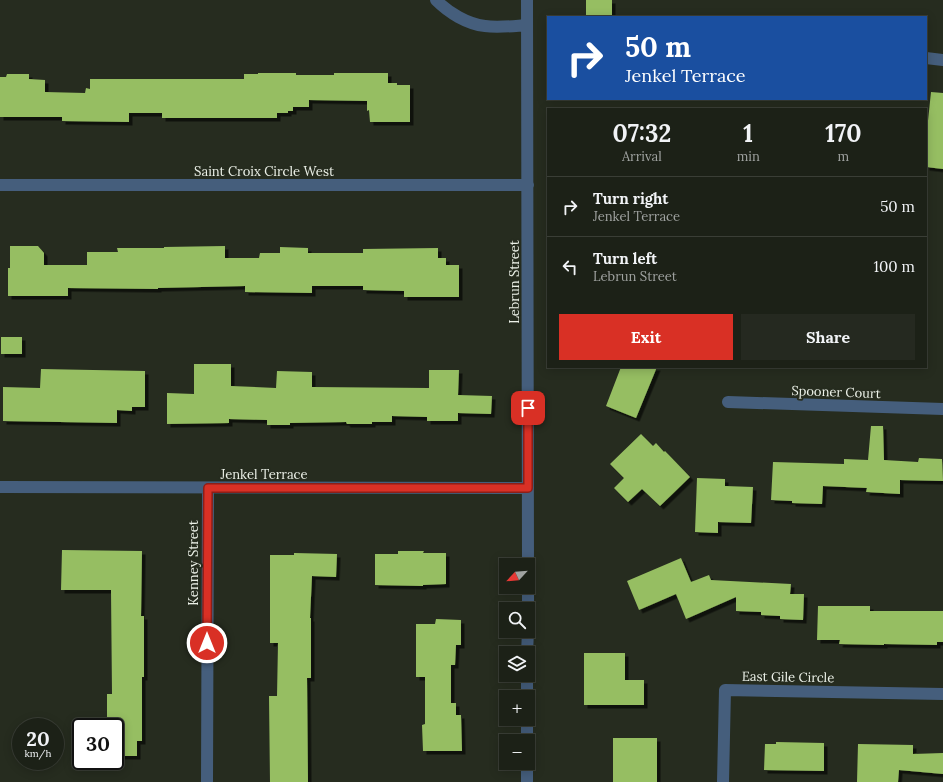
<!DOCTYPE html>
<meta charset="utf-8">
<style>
body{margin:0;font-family:Lora,serif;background:#252920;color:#f1f3f6;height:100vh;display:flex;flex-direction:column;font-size:15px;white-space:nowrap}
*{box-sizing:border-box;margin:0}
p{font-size:13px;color:#a0a3a1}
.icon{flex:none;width:22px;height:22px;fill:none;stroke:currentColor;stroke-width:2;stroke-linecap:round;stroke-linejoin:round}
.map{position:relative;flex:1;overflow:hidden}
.sheet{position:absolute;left:547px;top:108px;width:380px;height:260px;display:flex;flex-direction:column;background:#1c2117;border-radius:0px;box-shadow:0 2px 10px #0003,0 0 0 1px #3a3e36}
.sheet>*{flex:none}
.hud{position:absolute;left:547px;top:16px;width:380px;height:84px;border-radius:0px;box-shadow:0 2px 10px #0003,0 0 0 1px #3a3e36;background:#1a4fa0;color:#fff;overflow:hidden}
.needle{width:26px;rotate:244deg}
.fabs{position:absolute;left:499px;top:558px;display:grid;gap:8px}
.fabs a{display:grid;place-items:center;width:36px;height:36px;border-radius:0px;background:#1c2117;box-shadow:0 2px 10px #0003,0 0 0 1px #3a3e36;font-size:20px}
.speed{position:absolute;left:12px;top:718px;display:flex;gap:8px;font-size:20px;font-weight:700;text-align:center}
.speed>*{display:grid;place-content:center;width:52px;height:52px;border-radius:50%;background:#1c2117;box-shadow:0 2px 10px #0003,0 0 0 1px #3a3e36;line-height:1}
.speed small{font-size:10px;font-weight:400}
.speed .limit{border:2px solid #111;border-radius:6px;background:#fff;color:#111}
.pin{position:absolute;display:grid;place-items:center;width:34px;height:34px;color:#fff;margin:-17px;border-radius:8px;box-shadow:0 2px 6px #0006}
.me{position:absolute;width:44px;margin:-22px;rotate:0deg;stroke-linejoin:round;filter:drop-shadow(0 0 3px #0008)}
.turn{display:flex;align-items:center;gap:14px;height:84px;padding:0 12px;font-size:18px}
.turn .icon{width:52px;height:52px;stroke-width:2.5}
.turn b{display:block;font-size:28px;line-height:34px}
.eta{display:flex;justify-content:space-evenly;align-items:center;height:68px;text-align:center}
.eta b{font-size:24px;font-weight:700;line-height:28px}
.button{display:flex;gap:8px;margin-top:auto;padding:8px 12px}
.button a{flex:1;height:46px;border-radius:0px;background:#d93025;color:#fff;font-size:16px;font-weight:700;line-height:46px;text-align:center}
.button a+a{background:#252920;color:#f1f3f6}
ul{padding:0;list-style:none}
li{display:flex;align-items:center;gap:12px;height:60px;padding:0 12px;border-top:1px solid #3a3e36}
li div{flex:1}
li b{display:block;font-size:15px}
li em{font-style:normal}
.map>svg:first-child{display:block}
.building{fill:#96be62;filter:url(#shadow)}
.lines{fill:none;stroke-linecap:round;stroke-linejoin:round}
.minor{stroke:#455e7c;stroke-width:12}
.route-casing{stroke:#8d1f18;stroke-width:10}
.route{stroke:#d93025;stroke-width:7}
.labels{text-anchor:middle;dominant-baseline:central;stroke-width:4;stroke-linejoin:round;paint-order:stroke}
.street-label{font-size:13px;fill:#ecf1e8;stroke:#262c1f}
</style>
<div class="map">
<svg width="943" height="782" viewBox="0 0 943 782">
<defs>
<filter id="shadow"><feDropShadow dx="3.5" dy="3.5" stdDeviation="0" flood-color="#0009"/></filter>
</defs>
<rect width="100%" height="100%" fill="#262c1f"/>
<path class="building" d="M586 0H612V17H586Z
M258 73H296V75H334V73H388V83H397V85H410V122H370L369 110 367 111V101L309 100V107H293V111H288V113H277V118H162V113H129V122L62 121V117H0V77H6L7 74H29V79L45 80V92L85 93 86 88 90 89V79H244V74H258Z
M931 92 943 93V169L926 167V140Z
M10 246H38L44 253V265H87V252H118L117 248H164V247L225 246V258H259L260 253H280V247L308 248V253H363V249L438 248V258H446V265H459V297H404V291L363 290V286H312V293L245 292V286L158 288V289L68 288V296H8V268H10Z
M1 337H22V354H1Z
M194 364H231V386L276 388 277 371 312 372V387L429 388V370H459L458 395 492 396 491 414 458 413V421H427V417L392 416V422H372V424H347L346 422 290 423V425H267V420L229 419V423L167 424V393L194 394Z
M621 367H657L636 418 606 406Z
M41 369 145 371V407H132V411L117 410V423L3 421V387L40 388Z
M871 426H883L884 460 918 462 919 458 942 459 943 481 900 480V494L866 492 867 488 823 486 822 504 792 503V501L771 500 773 462 844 464V459L868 460Z
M641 434 653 446 656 443 664 452 665 451 690 477 660 506 642 489 628 502 614 488 624 478 610 464Z
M697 478 725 479V486L753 487 751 523 718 522V533L695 532Z
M62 550 142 551 141 616H144V677H142V741H137V756H115V727H107V694H112L111 590H61Z
M398 551H424L423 553H446V584L423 585V586L375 585V554H398Z
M294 553 337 554 336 577 312 576 310 618H311V678H307L308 782H270L269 696H277L278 643H270V555H294Z
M681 558 691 582 709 575 711 580 791 584 790 594H804L803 620 780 619V616L761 615V612L736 611V597L686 619 676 594 639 610 627 581Z
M818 606H870V611H943V642H937V645L884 644V645L839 644 840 640H817Z
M436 619 461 620V645H456L455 665H451V703H456V715H461L462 751H423L422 725 425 724V677H416V624H435Z
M584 653H625V680H644V705H584Z
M613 738H657V782H613Z
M776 742 824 743V771L764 770 765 744H776Z
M858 744 913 745V754L943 753V774L899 770 898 782H857Z"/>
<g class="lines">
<path class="minor" d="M436 0C449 13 467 24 485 26 498 28 513 26 527 25
M527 0 528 565
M926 58 943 60
M0 185H528
M728 402 943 409
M0 487 528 488
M528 609V587
M527 653 528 631
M527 697V675
M527 741V719
M207 782 208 488
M527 782V763
M723 782 725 690 943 694"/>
</g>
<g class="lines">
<g class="route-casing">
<path id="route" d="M207 643 208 488H528V408"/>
</g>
<use href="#route" class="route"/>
</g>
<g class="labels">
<g class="street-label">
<text x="264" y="171">Saint Croix Circle West</text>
<text transform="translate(514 282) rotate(-90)">Lebrun Street</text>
<text transform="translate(836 392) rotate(2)">Spooner Court</text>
<text x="264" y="474">Jenkel Terrace</text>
<text transform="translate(193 563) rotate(-90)">Kenney Street</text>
<text transform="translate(788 677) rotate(1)">East Gile Circle</text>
</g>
</g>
</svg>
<div class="fabs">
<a><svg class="needle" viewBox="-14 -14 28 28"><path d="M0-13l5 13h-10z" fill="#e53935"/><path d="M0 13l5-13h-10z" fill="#a0a3a1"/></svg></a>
<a><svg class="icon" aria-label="search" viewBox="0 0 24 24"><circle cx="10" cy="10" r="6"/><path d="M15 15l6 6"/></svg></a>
<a><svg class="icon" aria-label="layers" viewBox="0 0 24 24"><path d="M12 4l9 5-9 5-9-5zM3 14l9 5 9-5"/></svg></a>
<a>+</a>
<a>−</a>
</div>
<div class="speed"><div>20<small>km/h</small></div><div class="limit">30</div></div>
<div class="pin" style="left:528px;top:408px;background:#d93025"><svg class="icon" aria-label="arrive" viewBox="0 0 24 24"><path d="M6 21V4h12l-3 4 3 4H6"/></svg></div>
<svg class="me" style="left:207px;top:643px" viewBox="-20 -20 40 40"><circle r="17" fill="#d93025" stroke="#fff" stroke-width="3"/><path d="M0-11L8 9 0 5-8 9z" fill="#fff"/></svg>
<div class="hud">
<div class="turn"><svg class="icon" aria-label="right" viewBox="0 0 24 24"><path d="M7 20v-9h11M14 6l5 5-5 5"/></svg><div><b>50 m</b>Jenkel Terrace</div></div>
</div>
<section class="sheet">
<div class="eta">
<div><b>07:32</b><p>Arrival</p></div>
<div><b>1</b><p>min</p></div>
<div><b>170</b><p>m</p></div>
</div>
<ul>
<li><svg class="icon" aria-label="right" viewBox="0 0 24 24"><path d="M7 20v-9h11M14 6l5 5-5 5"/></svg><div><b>Turn right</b><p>Jenkel Terrace</p></div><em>50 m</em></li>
<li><svg class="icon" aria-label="left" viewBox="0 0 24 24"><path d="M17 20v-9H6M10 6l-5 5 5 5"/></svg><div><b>Turn left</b><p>Lebrun Street</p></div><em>100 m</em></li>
</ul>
<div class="button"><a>Exit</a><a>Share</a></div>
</section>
</div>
